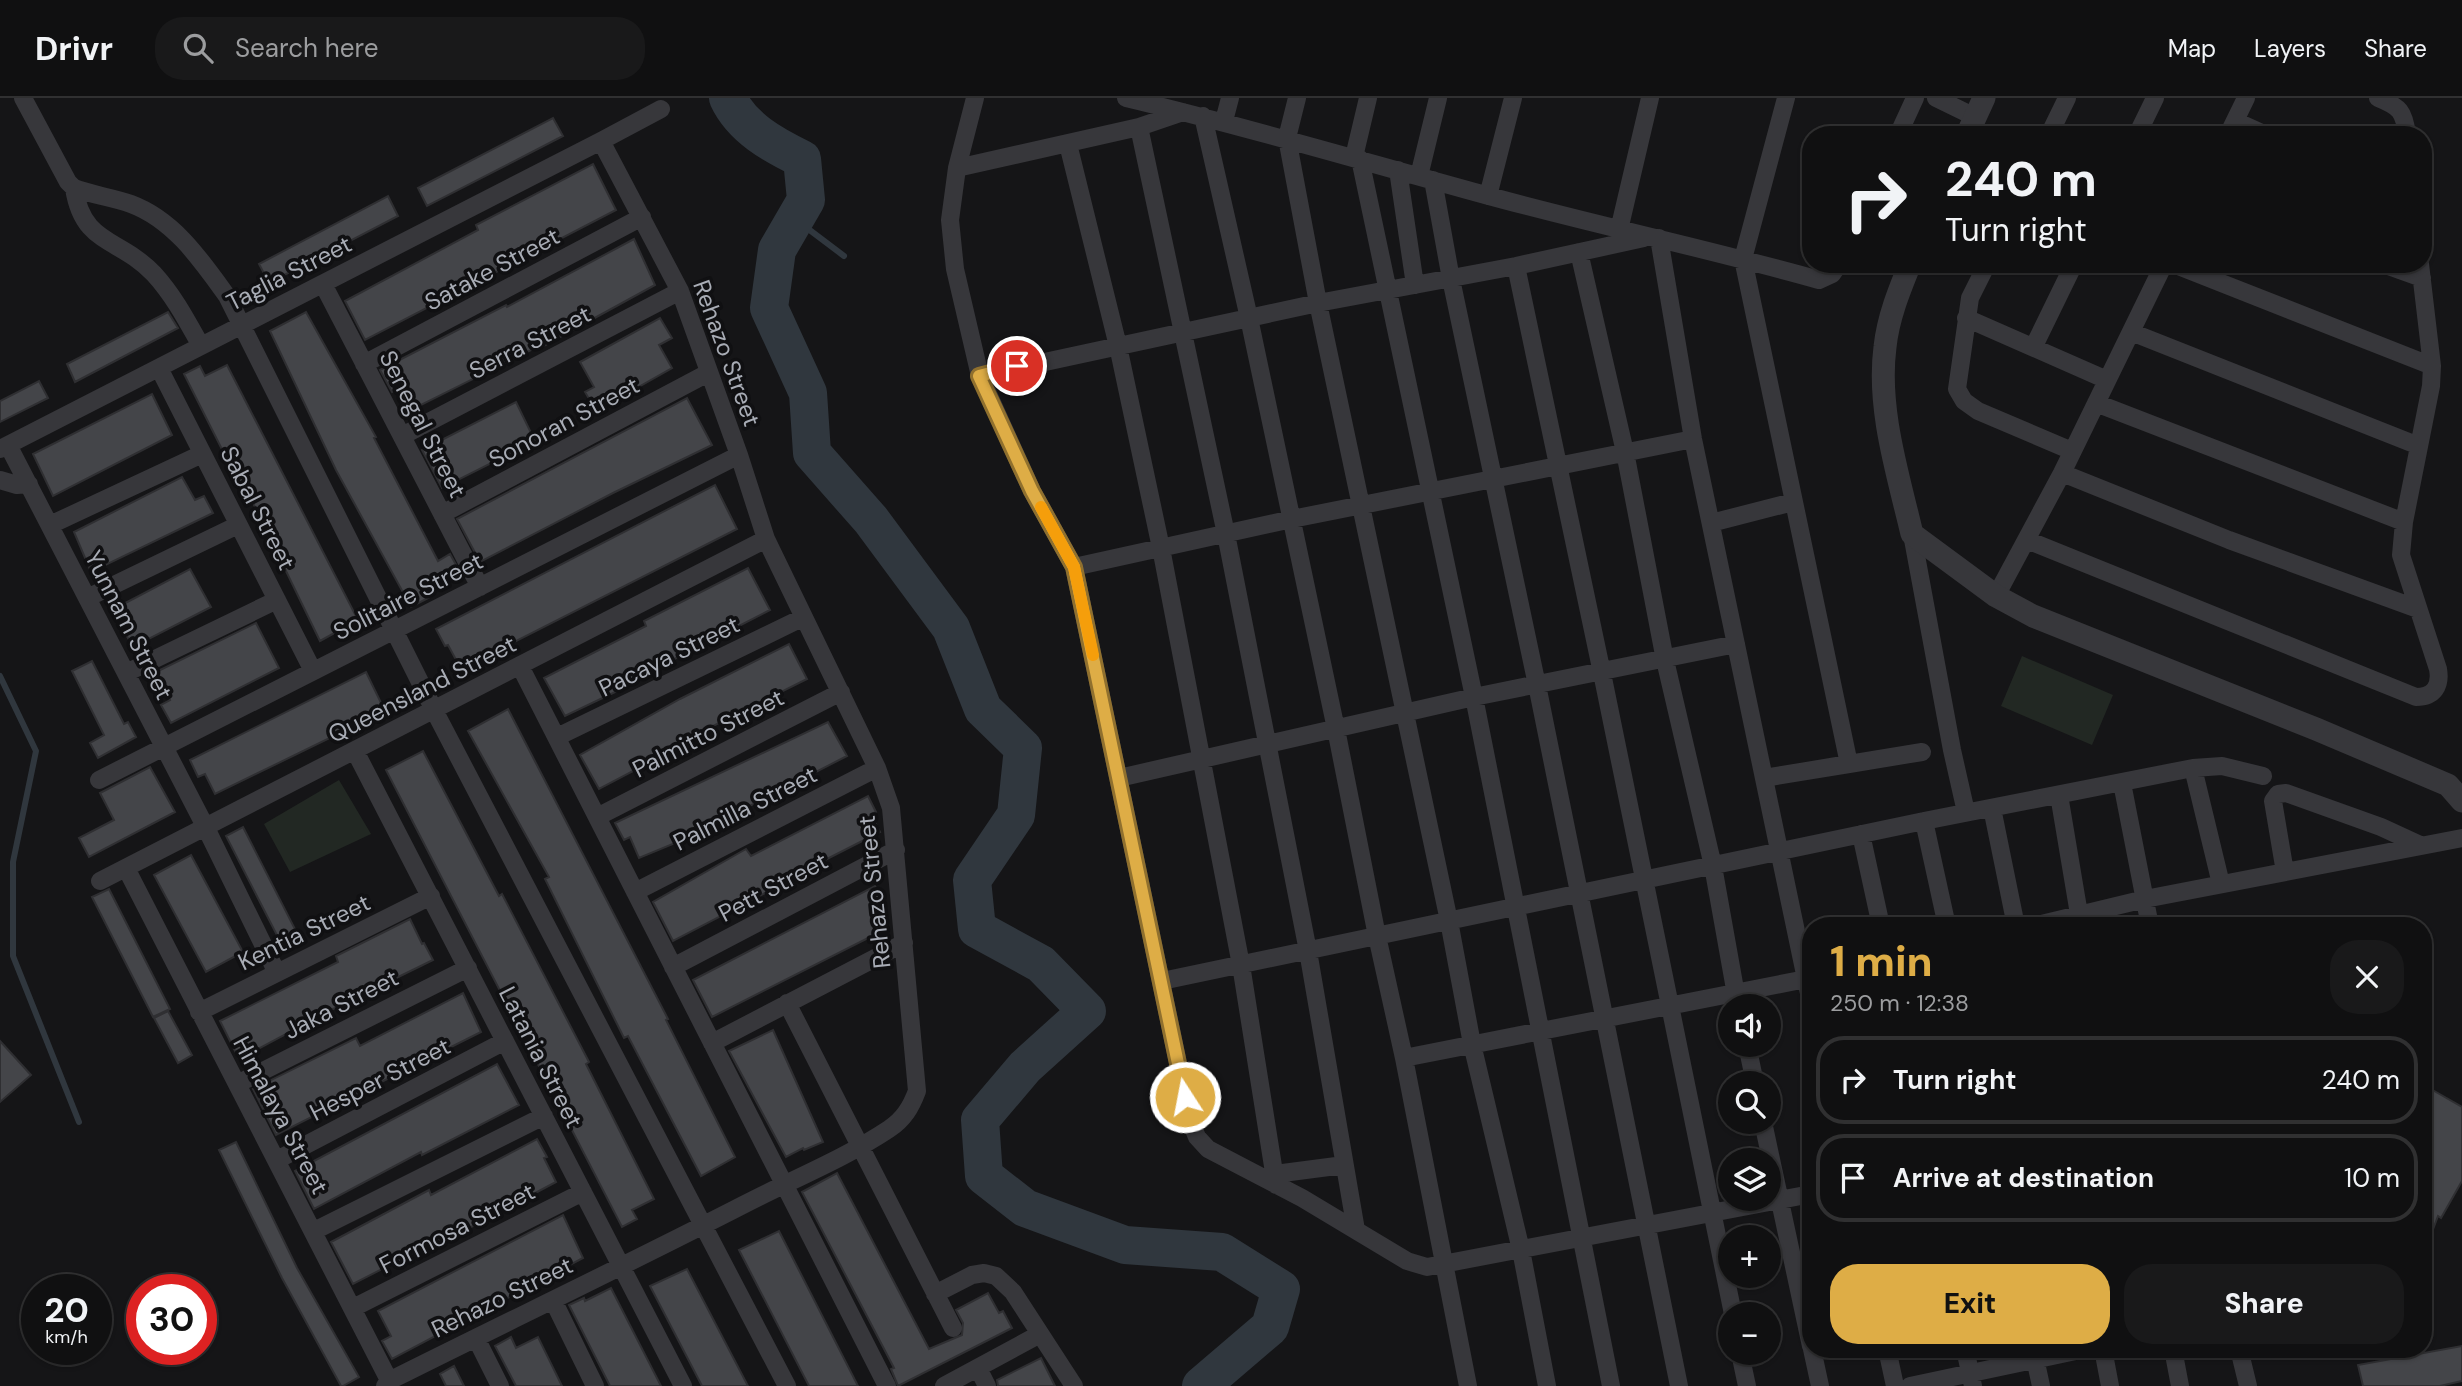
<!DOCTYPE html>
<meta charset="utf-8">
<style>
body{margin:0;font-family:"DM Sans",sans-serif;background:#19191a;color:#f1f3f6;height:100vh;display:flex;flex-direction:column;font-size:26px;white-space:nowrap}
*{box-sizing:border-box;margin:0}
p{font-size:23px;color:#9c9d9f}
.icon{flex:none;width:38px;height:38px;fill:none;stroke:currentColor;stroke-width:2;stroke-linecap:round;stroke-linejoin:round}
.map{position:relative;flex:1;overflow:hidden}
.sheet{position:absolute;left:1802px;top:819px;width:630px;height:441px;display:flex;flex-direction:column;background:#101011;border-radius:28px;box-shadow:0 2px 5px #0004,0 0 0 2px #303031}
.sheet>*{flex:none}
.guide{position:absolute;left:1802px;top:28px;width:630px;height:147px;border-radius:28px;box-shadow:0 2px 5px #0004,0 0 0 2px #303031;background:#101011;color:#f1f3f6;overflow:hidden}
.buttons{position:absolute;left:1718px;top:896px;display:grid;gap:14px}
.buttons a{display:grid;place-items:center;width:63px;height:63px;border-radius:50%;background:#101011;box-shadow:0 2px 5px #0004,0 0 0 2px #303031;font-size:35px}
.speed{position:absolute;left:21px;top:1176px;display:flex;gap:14px;font-size:35px;font-weight:700;text-align:center}
.speed>*{display:grid;place-content:center;width:91px;height:91px;border-radius:50%;background:#101011;box-shadow:0 2px 5px #0004,0 0 0 2px #303031;line-height:1}
.speed small{font-size:18px;font-weight:400}
.speed .limit{border:10px solid #d22;background:#fff;color:#111}
.pin{position:absolute;display:grid;place-items:center;width:60px;height:60px;color:#fff;margin:-30px;border:4px solid #fff;border-radius:50%;box-shadow:0 2px 7px #0007}
.me{position:absolute;width:77px;margin:-38px;rotate:349deg;stroke-linejoin:round;filter:drop-shadow(0 0 5px #0008)}
.turn{display:flex;align-items:center;gap:24px;height:147px;padding:0 28px;font-size:32px}
.turn .icon{width:91px;height:91px;stroke-width:2.5}
.turn b{display:block;font-size:49px;line-height:60px}
.round{display:grid;place-items:center;flex:none;width:74px;height:74px;border-radius:28px;background:#19191a}
.headline{display:flex;align-items:center;justify-content:space-between;height:119px;padding:0 28px}
h1{font-size:42px;font-weight:800;line-height:52px;color:#dead46}
.cta{display:flex;gap:14px;margin-top:auto;padding:14px 28px}
.cta a{flex:1;height:80px;border-radius:28px;background:#dead46;color:#111;font-size:28px;font-weight:800;line-height:80px;text-align:center}
.cta a+a{background:#19191a;color:#f1f3f6}
ul{padding:0;list-style:none}
li{display:flex;align-items:center;gap:21px;height:88px;margin:0 14px 10px;padding:0 14px;border:4px solid #303031;border-radius:28px}
li div{flex:1}
li b{display:block;font-size:26px}
li em{font-style:normal}
header{display:flex;align-items:center;gap:42px;box-sizing:border-box;height:98px;padding:0 35px;background:#101011;border-bottom:2px solid #303031}
header strong{font-size:33px}
nav{display:flex;gap:38px;margin-inline-start:auto;font-size:24px}
.search{width:490px;height:63px;background:#19191a;display:flex;align-items:center;gap:18px;box-sizing:border-box;padding:0 24px;border-radius:28px;color:#9c9d9f;font-size:26px}
.map>svg:first-child{display:block}
.green{fill:#222823}
.lines{fill:none;stroke-linecap:round;stroke-linejoin:round}
.stream{stroke:#30373e;stroke-width:6}
.river{stroke:#30373e;stroke-width:38}
.building{fill:#444549;stroke:#2f2f32;stroke-width:2}
.minor{stroke:#37373b;stroke-width:18}
.tertiary{stroke:#37373b;stroke-width:23}
.route-casing{stroke:#90702e;stroke-width:18}
.route{stroke:#dead46;stroke-width:12}
.slow{stroke:#f59e0b;stroke-width:12}
.labels{text-anchor:middle;dominant-baseline:central;stroke-width:7;stroke-linejoin:round;paint-order:stroke}
.street-label{font-size:24px;fill:#a8acb5;stroke:#101012}
</style>
<header>
<strong>Drivr</strong>
<div class="search"><svg class="icon" aria-label="search" viewBox="0 0 24 24"><circle cx="10" cy="10" r="6"/><path d="M15 15l6 6"/></svg>Search here</div>
<nav><a>Map</a><a>Layers</a><a>Share</a></nav>
</header>
<div class="map">
<svg width="2462" height="1288" viewBox="0 0 2462 1288">
<rect width="100%" height="100%" fill="#151517"/>
<path class="green" d="M2022 558 2113 597 2092 647 2001 608Z
M339 682 371 736 290 774 264 726Z"/>
<g class="lines">
<path class="stream" d="M795 121 844 158
M0 578 36 653 13 764V858L79 1024"/>
<path class="river" d="M728 0C742 30 773 47 802 61L806 102 777 152 769 210 808 295 812 355 871 422 951 530 983 611 1023 650 1016 717 972 782 977 831 1041 866 1087 913 1025 969 980 1022 984 1078 1025 1110 1125 1147 1222 1154 1281 1191 1270 1229 1201 1288"/>
</g>
<path class="building" d="M553 20 563 38 427 108 418 90Z
M593 66 616 112 365 242 345 203 478 132 476 127Z
M388 98 398 118 269 185 259 166Z
M634 141 655 187 538 251 537 249 409 313 398 291 392 294 380 272 506 207 507 209Z
M168 214 178 230 75 284 67 266Z
M306 214 376 339 374 340 438 463 450 456 459 472 425 490 430 499 411 509 336 372 270 233Z
M660 220 672 240 659 247 672 270 596 313 585 294 594 289 580 264Z
M227 267 358 522 320 543 252 403 249 405 184 276 200 268 205 278Z
M39 283 48 300 0 324V303Z
M152 296 172 337 53 398 33 356Z
M687 300 712 347 613 395 480 464 457 421Z
M516 304 535 343 442 390 422 352Z
M182 379 195 402 204 398 213 415 91 474 74 434Z
M715 387 737 431 461 571 448 547 445 548 436 531Z
M748 470 770 512 653 572 655 575 565 618 544 580 646 528 644 523Z
M190 471 211 509 133 549 112 512Z
M256 525 279 570 171 625 161 607 170 602 156 574Z
M789 546 807 581 689 640 690 643 599 691 580 657 680 601Z
M92 563 124 626 128 624 136 639 98 660 90 645 104 637 72 573Z
M366 574 385 613 215 696 205 676 198 679 190 662Z
M508 611 668 921 666 922 735 1059 701 1078 628 938 624 940 545 781 549 779 468 633Z
M828 624 847 658 730 718 731 722 639 760 630 739 624 742 615 725Z
M423 653 499 798 502 796 589 964 586 966 654 1101 632 1112 637 1121 622 1129 386 672Z
M150 669 175 714 89 759 79 740 114 722 100 695Z
M868 698 876 714 871 716 880 734 766 792 767 794 673 843 653 804 746 751 751 758Z
M243 729 299 839 282 847 226 738Z
M191 757 243 854 206 874 154 777Z
M875 788 882 803 875 807 886 831 712 919 693 882Z
M109 791 170 911 153 919 92 799Z
M410 821 422 846 424 845 433 862 331 912 239 961 220 923 338 864 336 858Z
M463 895 481 934 276 1037 253 991 356 940 360 948Z
M168 913 192 957 178 965 154 920Z
M773 932 823 1044 804 1052 803 1050 786 1059 729 953Z
M0 943 31 977 0 1004Z
M497 966 519 1007 422 1057 421 1054 314 1111 295 1073Z
M2429 990 2462 1009V1083L2441 1120 2438 1118 2425 1153 2424 999Z
M537 1041 547 1059 544 1060 556 1084 460 1135 458 1132 353 1186 331 1144 429 1092 431 1097Z
M236 1044 297 1170 359 1279 343 1288H341L282 1180 219 1052Z
M837 1075 929 1251 962 1237 963 1225 956 1212 988 1195 999 1215 1003 1213 1012 1230 898 1288 891 1271 894 1270 802 1094Z
M563 1117 583 1160 392 1261 382 1243 391 1238 378 1213Z
M779 1133 858 1288H809L739 1152Z
M687 1171 748 1288H702L650 1188Z
M611 1190 661 1288H610L569 1207 584 1200 585 1203Z
M511 1239 516 1250 538 1239 562 1288H516L495 1248Z
M2462 1248V1283L2440 1288H2363L2358 1267Z
M1041 1260 1055 1288H998L997 1282Z
M454 1268 464 1288H446L440 1276Z"/>
<g class="lines">
<path class="minor" d="M23 0 68 84 74 90C92 97 112 99 131 106 174 122 201 162 227 198L434 612 787 1288
M975 0 957 70 950 122 955 171 980 278 1032 393 1074 469 1190 1022 1197 1039 1208 1051 1302 1100 1407 1163 1427 1169 1811 1096
M1126 0C1248 29 1368 65 1489 98 1599 128 1709 151 1819 182L1832 176 1839 166
M1297 0 1287 40 1318 205 1449 823 1472 946 1521 1152 1547 1288
M1936 0 1975 19
M2378 0C2400 9 2404 13 2407 37
M1203 18 1249 220 1336 631 1377 838 1404 960 1468 1288
M1224 23 1230 0
M2235 23 2266 37
M1139 29 1226 436 1308 853 1356 1132
M1898 37 1915 0
M2049 37 2067 0
M2137 37 2155 0
M2228 37 2246 0
M1068 46 1118 248 1161 450 1241 867 1276 1087
M1354 59 1368 0
M1360 61 1474 599 1611 1288
M957 70 1139 29 1183 14
M1398 72 1415 187
M1419 78 1438 0
M1433 82 1451 181 1537 587 1679 1288
M74 90C83 148 119 139 154 176 174 198 187 223 201 248
M1488 98 1513 0
M1619 132 1650 0
M1659 140 1693 341 1811 905
M1579 154 1625 354 1665 562 1713 768 1738 908
M1987 166 1970 200 1957 291 1964 303 1978 313 2072 353
M2173 166 2432 268
M2383 166 2422 180
M1516 168 1602 575 1733 1216
M323 186 480 489
M1966 220 2107 282
M2131 234 2419 348
M2034 248 2074 166
M364 266 642 119
M159 270 313 573
M980 278 1318 205 1516 168 1644 140
M2096 305 2404 424
M402 338 680 193
M8 347 206 730 277 875
M0 351 601 43 661 11
M2062 375 2229 442 2418 511
M0 382 17 387 29 386
M442 416 708 275
M1711 425 1793 404
M50 427 202 356
M1912 436 1952 652 1966 714
M2027 442 2416 599C2434 599 2441 588 2438 571L2401 457 2404 424 2431 288 2432 268 2420 166
M1074 469 1292 421 1693 341
M1996 498 2062 375 2164 166
M87 500 238 427
M520 568 887 1288
M126 575 277 502
M557 639 802 520
M355 653 683 1288
M1849 666 1922 654
M2193 670 2221 786
M1119 680 1474 599 1736 546
M1764 680 1849 666 1743 161 1786 0
M99 682 739 357
M2122 685 2150 828
M2059 697 2081 828
M1992 710 2016 828
M597 719 841 594
M1924 723 1947 828
M1861 736 1881 828
M126 770 392 1288
M2285 774 2273 703 2278 696 2286 695 2381 729 2420 747
M100 783 766 441
M635 794 877 670
M2033 828 2145 801 2462 740
M673 869 896 752
M1162 883 1924 723 2193 670 2222 668 2263 678
M787 905 953 1230
M199 914 431 798
M712 945 904 845
M1747 947 1755 985
M1404 960 1811 880
M237 986 468 870
M1763 1024 1811 1248
M277 1062 505 943
M1275 1076 1344 1067
M314 1133 544 1018
M935 1196 972 1177 984 1175 996 1178 1013 1194 1074 1288
M553 1202 595 1288
M353 1210 583 1094
M476 1240 500 1288
M1812 1251 1820 1288
M1887 1251 1895 1288
M1965 1251 1973 1288
M2033 1251 2041 1288
M2103 1251 2110 1288
M2173 1251 2180 1288
M2239 1251 2248 1288
M1740 1255 1747 1288
M978 1270 987 1288
M385 1288 389 1283C507 1224 626 1167 743 1107 791 1082 844 1061 889 1031 904 1021 911 1009 917 993L891 710 877 670 766 441 739 357 680 193 601 43
M944 1288 1040 1236
M1910 1288 2085 1251"/>
<path class="tertiary" d="M1967 37 1984 0
M1910 166C1899 193 1888 220 1885 249 1877 311 1898 376 1912 436L1996 498 2033 518 2316 631 2448 687 2462 703"/>
</g>
<g class="lines">
<g class="route-casing">
<path id="route" d="M1017 268 979 278 1032 393 1074 469 1185 999"/>
</g>
<use href="#route" class="route"/>
<path class="slow" d="M1041 409 1074 469 1093 557"/>
</g>
<g class="labels">
<g class="street-label">
<text transform="translate(492 171) rotate(-28)">Satake Street</text>
<text transform="translate(289 175) rotate(-27)">Taglia Street</text>
<text transform="translate(530 244) rotate(-27)">Serra Street</text>
<text transform="translate(727 255) rotate(70)">Rehazo Street</text>
<text transform="translate(564 324) rotate(-28)">Sonoran Street</text>
<text transform="translate(423 326) rotate(63)">Senegal Street</text>
<text transform="translate(258 410) rotate(63)">Sabal Street</text>
<text transform="translate(408 498) rotate(-27)">Solitaire Street</text>
<text transform="translate(129 527) rotate(63)">Yunnam Street</text>
<text transform="translate(669 558) rotate(-26)">Pacaya Street</text>
<text transform="translate(422 591) rotate(-27)">Queensland Street</text>
<text transform="translate(708 635) rotate(-27)">Palmitto Street</text>
<text transform="translate(745 710) rotate(-27)">Palmilla Street</text>
<text transform="translate(773 789) rotate(-28)">Pett Street</text>
<text transform="translate(874 794) rotate(-96)">Rehazo Street</text>
<text transform="translate(304 834) rotate(-26)">Kentia Street</text>
<text transform="translate(341 906) rotate(-27)">Jaka Street</text>
<text transform="translate(541 959) rotate(63)">Latania Street</text>
<text transform="translate(380 981) rotate(-27)">Hesper Street</text>
<text transform="translate(281 1017) rotate(62)">Himalaya Street</text>
<text transform="translate(457 1130) rotate(-27)">Formosa Street</text>
<text transform="translate(502 1199) rotate(-26)">Rehazo Street</text>
</g>
</g>
</svg>
<div class="buttons">
<a><svg class="icon" aria-label="sound" viewBox="0 0 24 24"><path d="M4 9h4l5-4v14l-5-4H4zM17 9q2 3 0 6"/></svg></a>
<a><svg class="icon" aria-label="search" viewBox="0 0 24 24"><circle cx="10" cy="10" r="6"/><path d="M15 15l6 6"/></svg></a>
<a><svg class="icon" aria-label="layers" viewBox="0 0 24 24"><path d="M12 4l9 5-9 5-9-5zM3 14l9 5 9-5"/></svg></a>
<a>+</a>
<a>−</a>
</div>
<div class="speed"><div>20<small>km/h</small></div><div class="limit">30</div></div>
<div class="pin" style="left:1017px;top:268px;background:#d93025"><svg class="icon" aria-label="arrive" viewBox="0 0 24 24"><path d="M6 21V4h12l-3 4 3 4H6"/></svg></div>
<svg class="me" style="left:1185px;top:999px" viewBox="-20 -20 40 40"><circle r="17" fill="#dead46" stroke="#fff" stroke-width="3"/><path d="M0-11L8 9 0 5-8 9z" fill="#fff"/></svg>
<div class="guide">
<div class="turn"><svg class="icon" aria-label="right" viewBox="0 0 24 24"><path d="M7 20v-9h11M14 6l5 5-5 5"/></svg><div><b>240 m</b>Turn right</div></div>
</div>
<section class="sheet">
<div class="headline"><div><h1>1 min</h1><p>250 m · 12:38</p></div><a class="round"><svg class="icon" aria-label="close" viewBox="0 0 24 24"><path d="M6 6l12 12M18 6L6 18"/></svg></a></div>
<ul>
<li><svg class="icon" aria-label="right" viewBox="0 0 24 24"><path d="M7 20v-9h11M14 6l5 5-5 5"/></svg><div><b>Turn right</b></div><em>240 m</em></li>
<li><svg class="icon" aria-label="arrive" viewBox="0 0 24 24"><path d="M6 21V4h12l-3 4 3 4H6"/></svg><div><b>Arrive at destination</b></div><em>10 m</em></li>
</ul>
<div class="cta"><a>Exit</a><a>Share</a></div>
</section>
</div>
